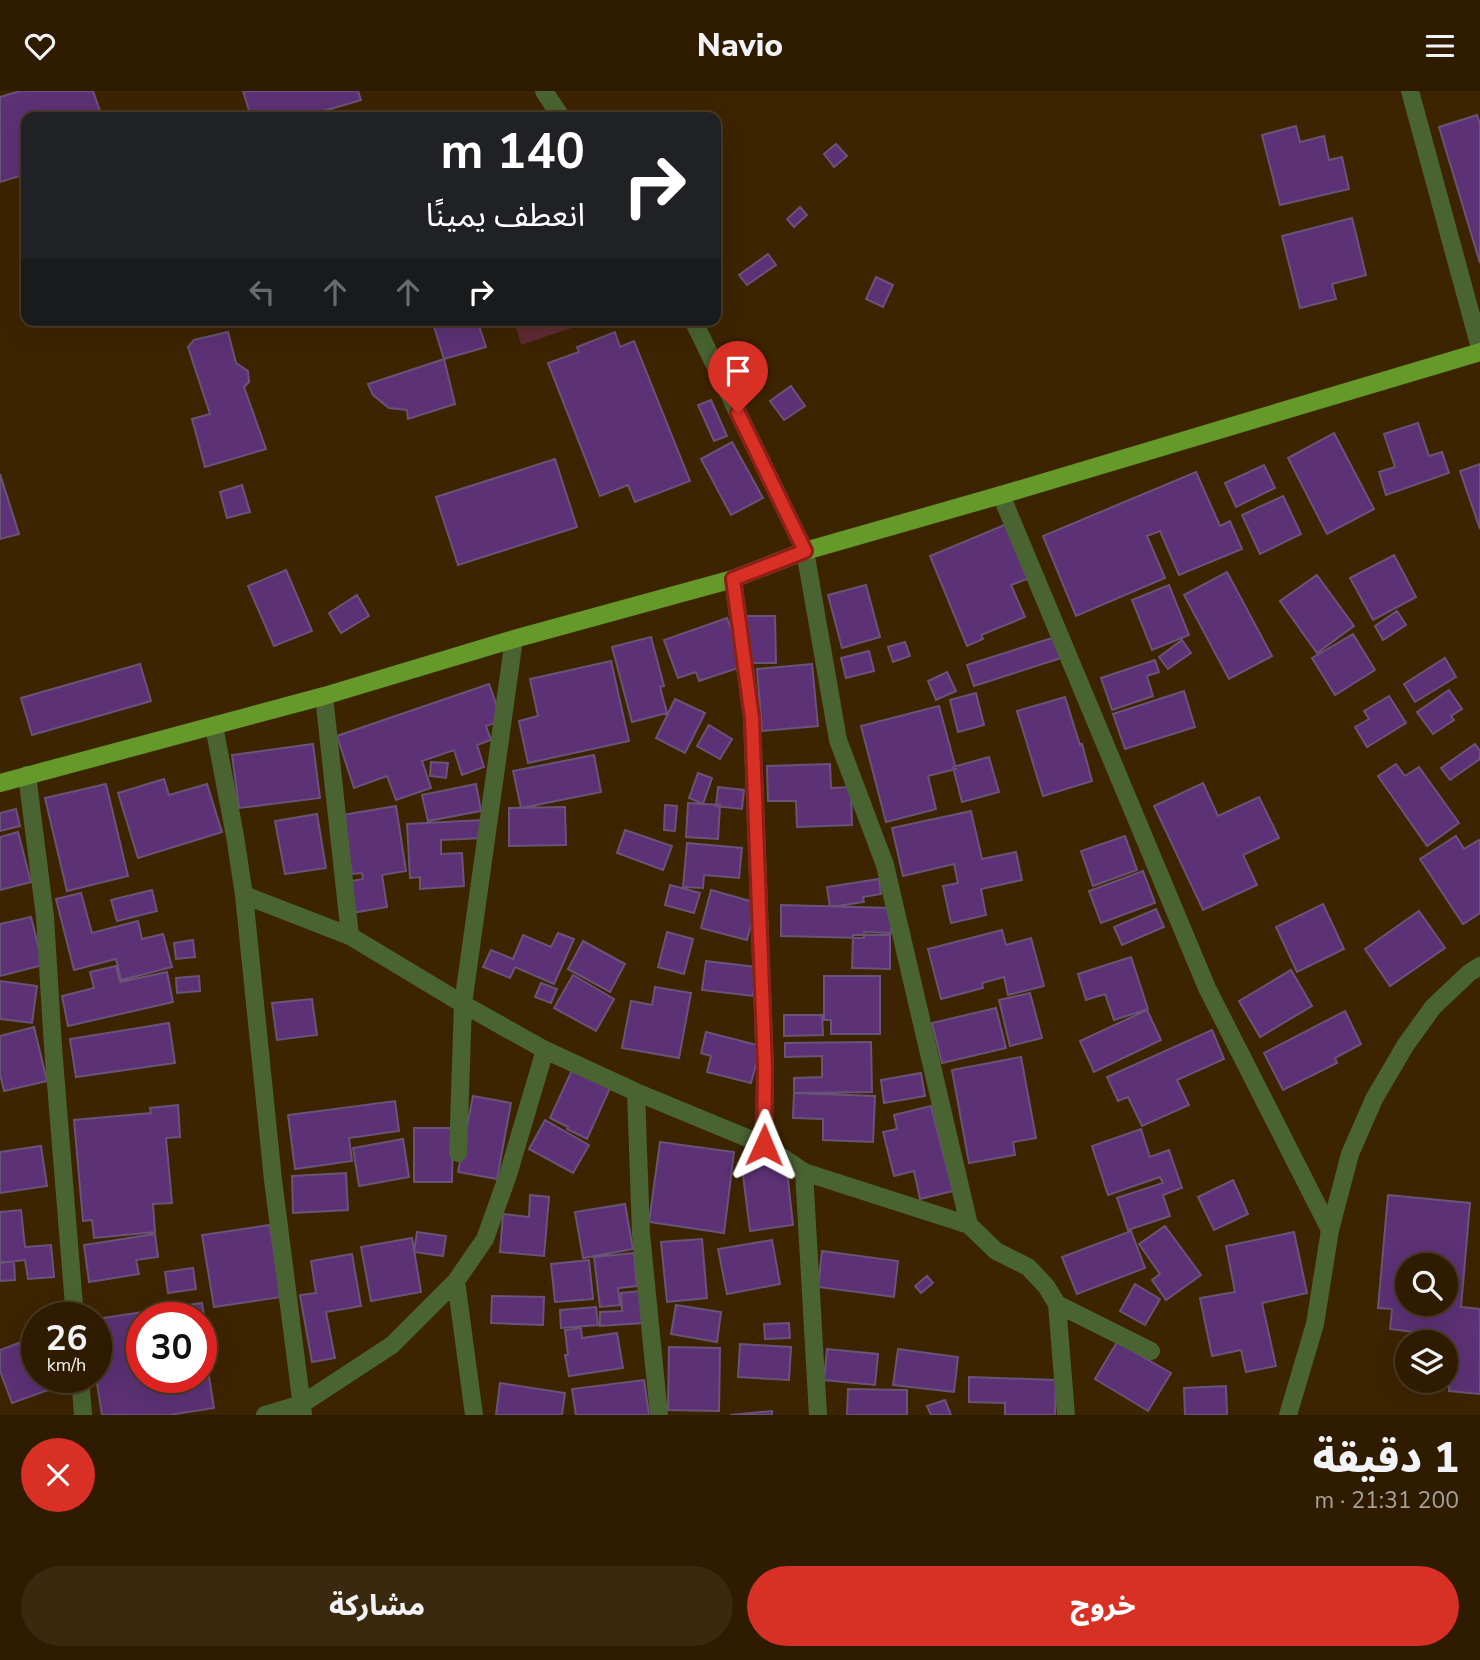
<!DOCTYPE html>
<html lang="ar">
<meta charset="utf-8">
<style>
body{margin:0;font-family:"Nunito Sans","Noto Sans Arabic",sans-serif;background:#3a280f;color:#f1f3f6;direction:rtl;height:100vh;display:flex;flex-direction:column;font-size:26px;white-space:nowrap}
*{box-sizing:border-box;margin:0}
p{font-size:23px;color:#a7a199}
.icon{flex:none;width:38px;height:38px;fill:none;stroke:currentColor;stroke-width:2;stroke-linecap:round;stroke-linejoin:round}
.map{position:relative;height:1324px;overflow:hidden;direction:ltr}
.side{display:flex;flex-direction:column;background:#2e1b00;flex:1}
.side>*{flex:none}
.banner{position:absolute;left:21px;top:21px;width:700px;height:214px;border-radius:14px;box-shadow:0 7px 28px #0002,0 0 0 2px #493922;direction:rtl;background:#202124;color:#fff;overflow:hidden}
.tools{position:absolute;left:1395px;top:1162px;display:grid;gap:14px}
.tools a{display:grid;place-items:center;width:63px;height:63px;border-radius:50%;background:#2e1b00;box-shadow:0 7px 28px #0002,0 0 0 2px #493922;font-size:35px}
.speed{position:absolute;left:21px;top:1211px;display:flex;gap:14px;font-size:35px;font-weight:700;text-align:center}
.speed>*{display:grid;place-content:center;width:91px;height:91px;border-radius:50%;background:#2e1b00;box-shadow:0 7px 28px #0002,0 0 0 2px #493922;line-height:1}
.speed small{font-size:18px;font-weight:400}
.speed .limit{border:10px solid #d22;background:#fff;color:#111}
.pin{position:absolute;display:grid;place-items:center;width:60px;height:60px;color:#fff;margin:-72px -30px;border-radius:50% 50% 50% 0;rotate:-45deg;box-shadow:0 0 7px #0007}
.pin .icon{rotate:45deg}
.me{position:absolute;width:77px;margin:-38px;rotate:1deg;stroke-linejoin:round;filter:drop-shadow(0 0 5px #0008)}
.turn{display:flex;align-items:center;gap:24px;height:147px;padding:0 21px;font-size:32px}
.turn .icon{width:91px;height:91px;stroke-width:2.5}
.turn b{display:block;font-size:49px;line-height:60px}
.lanes{display:flex;align-items:center;height:66px;padding:0 21px;background:#0003;justify-content:center;gap:35px;direction:ltr}
.lanes .off{opacity:.35}
.round{display:grid;place-items:center;flex:none;width:74px;height:74px;border-radius:37px;background:#3a280f}
.headline{display:flex;align-items:center;justify-content:space-between;height:119px;padding:0 21px}
h1{font-size:42px;font-weight:800;line-height:52px}
.primary-button{display:flex;gap:14px;margin-top:auto;padding:14px 21px}
.primary-button a{flex:1;height:80px;border-radius:42px;background:#d93025;color:#fff;font-size:28px;font-weight:800;line-height:80px;text-align:center}
.primary-button a+a{background:#3a280f;color:#f1f3f6}
header{display:flex;justify-content:space-between;align-items:center;height:91px;padding:0 21px;background:#2e1b00;font-size:32px;font-weight:800}
.map>svg:first-child{display:block}
.green{fill:#5f2b33}
.building{fill:#5c3175;stroke:#695378;stroke-width:2;fill-rule:evenodd}
.lines{fill:none;stroke-linecap:round;stroke-linejoin:round}
.minor{stroke:#496332;stroke-width:18}
.tertiary{stroke:#496332;stroke-width:18}
.primary{stroke:#659a2a;stroke-width:18}
.route-casing{stroke:#8d1f18;stroke-width:18}
.route{stroke:#d93025;stroke-width:12}
</style>
<header><svg class="icon" aria-label="menu" viewBox="0 0 24 24"><path d="M4 6h16M4 12h16M4 18h16"/></svg>Navio<svg class="icon" aria-label="heart" viewBox="0 0 24 24"><path d="M12 20l-8-8c-3-5 5-10 8-4 3-6 11-1 8 4z"/></svg></header>
<div class="map">
<svg width="1480" height="1324" viewBox="0 0 1480 1324">
<rect width="100%" height="100%" fill="#3d2400"/>
<path class="green" d="M514 229H595L521 254Z"/>
<path class="building" d="M20 0H93L102 26H26V83L0 91V6Z
M243 0H358L361 9 303 26H251Z
M1477 24 1480 33V172L1439 36Z
M1296 35 1300 51 1324 45 1329 69 1342 66 1349 98 1280 114 1262 44Z
M836 53 847 65 834 76 824 63Z
M800 116 807 124 794 136 787 128Z
M1352 127 1366 184 1332 193 1336 208 1300 217 1282 145Z
M768 163 776 174 747 194 739 184Z
M876 186 893 194 883 216 866 208Z
M432 229H477L486 256 444 268Z
M228 241 236 272 248 280 249 291 244 296 266 358 205 376 192 328 210 323 188 256 194 249Z
M615 241 620 256 634 250 690 390 635 411 628 394 600 405 548 272 579 261 577 256Z
M444 268 455 313 408 328 407 319 389 317 373 304 368 293Z
M791 295 805 315 784 329 770 310Z
M711 309 727 345 714 350 698 314Z
M1418 332 1429 365 1442 361 1449 382 1386 404 1379 381 1395 376 1384 343Z
M1334 342 1374 418 1327 443 1288 367Z
M732 351 763 407 731 424 701 368Z
M555 368 577 436 458 474 436 406Z
M1480 373V438L1460 380Z
M1264 374 1275 397 1236 416 1225 392Z
M1196 381 1220 435 1230 430 1242 458 1179 484 1160 440 1147 445 1165 487 1076 525 1043 445Z
M0 383 19 443 0 448Z
M242 394 250 421 227 427 220 401Z
M1283 405 1301 443 1260 463 1242 424Z
M1009 432 1032 486 1011 494 1025 526 981 544 983 548 967 555 930 465Z
M1394 464 1416 506 1373 529 1350 487Z
M286 479 312 540 274 555 248 495Z
M1227 481 1272 565 1229 588 1184 504Z
M1317 484 1354 535 1317 562 1280 510Z
M866 494 880 546 842 557 828 504Z
M1169 494 1189 544 1152 559 1132 509Z
M357 504 369 525 341 542 329 522Z
M1397 520 1406 534 1383 549 1375 535Z
M747 525H775L776 572H748Z
M727 527 744 575 699 590 696 581 678 587 664 549Z
M1353 543 1375 579 1335 604 1312 567Z
M651 546 664 595 660 596 667 622 632 631 612 556Z
M1055 546 1061 567 974 595 967 574Z
M1182 549 1191 562 1168 578 1159 566Z
M905 551 910 565 893 571 888 556Z
M869 560 874 580 846 587 841 567Z
M1445 567 1456 586 1415 611 1404 593Z
M1155 569 1159 581 1147 585 1153 605 1112 619 1101 587Z
M611 570 629 650 528 672 519 630 538 625 530 588Z
M140 573 151 610 32 644 21 607Z
M812 573 818 635 762 640 757 578Z
M947 581 956 600 936 609 928 590Z
M489 593 502 629 486 635 491 649 477 654 484 676 462 684 454 659 422 670 431 697 396 709 387 685 354 697 337 645Z
M1449 599 1462 618 1451 625 1454 629 1433 643 1417 621Z
M1184 600 1195 636 1125 658 1113 623Z
M976 602 984 634 958 641 950 609Z
M1389 605 1406 632 1367 656 1355 636 1369 628 1364 620Z
M1065 606 1080 654 1082 653 1092 690 1043 705 1017 620Z
M675 608 705 622 685 662 656 647Z
M939 615 956 678 928 685 936 718 886 731 861 635Z
M709 634 732 648 720 668 697 655Z
M313 653 320 707 239 717 232 664Z
M1475 653 1480 660V668L1450 689 1441 677Z
M594 664 601 701 521 717 513 680Z
M989 666 999 701 962 711 953 676Z
M431 671 448 672 446 687 430 685Z
M830 673 831 697 851 696 852 734 797 736 796 710H768L767 675Z
M1396 673 1405 685 1419 676 1459 732 1427 755 1378 685Z
M698 682 712 687 703 713 689 707Z
M164 688 169 704 207 693 222 741 138 767 118 702Z
M1203 692 1218 725 1259 706 1279 747 1243 764 1257 794 1203 819 1154 715Z
M106 693 128 785 67 800 45 707Z
M476 693 481 720 428 730 422 704Z
M718 696 744 699 742 718 716 715Z
M688 712 720 714 718 748 686 746Z
M665 714 677 715 675 740 664 739Z
M396 715 406 780 382 784 387 816 352 822 346 791 363 788 362 782 352 783 342 724Z
M565 716 566 754 509 755V717Z
M16 718 20 735 0 740V722Z
M971 720 982 768 1016 761 1022 789 981 798 986 824 951 832 943 795 958 792 954 773 903 785 892 737Z
M317 723 326 777 285 783 275 730Z
M482 729 483 747 441 749V763L462 762 464 795 420 798V786L410 787 407 733Z
M625 739 672 755 663 779 617 762Z
M18 741 31 791 0 799V746Z
M1125 745 1137 779 1093 795 1081 760Z
M1456 745 1464 758 1479 749 1480 751V822L1463 833 1420 768Z
M687 752 742 757 739 787 704 784 703 797 683 796Z
M1143 780 1155 812 1101 832 1089 800Z
M879 788 881 803 863 806 864 811 830 816 827 796Z
M670 794 700 802 694 822 665 814Z
M152 799 157 820 117 830 111 809Z
M711 799 757 812 747 849 701 837Z
M81 802 92 842 138 830 142 848 163 843 172 876 121 889 116 868 74 879 56 808Z
M1323 813 1344 858 1297 881 1276 836Z
M781 814 891 817V842L864 841V847L781 845Z
M1156 818 1164 836 1122 854 1114 836Z
M1419 820 1445 857 1390 895 1365 858Z
M31 826 43 874 0 885V833Z
M1002 839 1006 854 1031 847 1044 895 1008 904 1004 886 982 892 983 897 941 908 928 858Z
M667 841 693 848 684 883 658 876Z
M558 842 574 848 554 893 515 876 510 887 483 876 491 859 513 868 523 844 551 856Z
M853 844H890V878L852 877Z
M193 849 195 866 176 868 174 852Z
M583 850 625 873 610 901 568 878Z
M1131 866 1148 918 1114 929 1105 903 1086 909 1078 883Z
M706 870 756 876 753 905 702 899Z
M116 875 120 891 167 881 173 911 68 935 62 905 94 897 90 881Z
M1291 879 1312 915 1260 946 1239 910Z
M573 884 614 908 596 940 554 917Z
M199 885 200 900 177 902 176 887Z
M824 885H880V943H831V929H824Z
M0 890 37 895 32 932 0 928Z
M541 892 557 898 551 912 535 906Z
M655 896 691 902 679 967 622 957 631 910 652 914Z
M1030 902 1042 947 1010 955 999 909Z
M312 908 317 944 277 949 272 912Z
M996 917 1006 957 942 972 932 932Z
M1147 919 1161 949 1094 981 1080 950Z
M1345 920 1361 953 1335 967 1337 972 1283 999 1264 962Z
M784 924H822L823 944 784 945Z
M169 932 175 972 76 986 70 948Z
M34 936 47 990 4 1000 0 983V945Z
M1212 939 1224 968 1177 989 1189 1014 1142 1035 1128 1006 1118 1010 1107 986Z
M706 941 761 955 751 992 707 981 711 965 701 962Z
M871 951 872 1001 794 1002V987L822 986V965L785 966V952Z
M1021 966 1036 1047 1013 1051 1015 1064 969 1072 952 979Z
M572 979 610 997 587 1048 567 1038 568 1036 550 1027Z
M921 982 925 1005 884 1012 881 989Z
M794 1002 875 1005 873 1051 823 1049V1028L793 1027Z
M473 1005 511 1012 497 1088 458 1081Z
M395 1010 399 1040 349 1047 352 1070 295 1078 288 1024Z
M178 1014 180 1046 166 1047 172 1112 153 1113 155 1141 94 1147 92 1129 83 1130 74 1029 151 1022 150 1017Z
M931 1015 953 1100 920 1108 914 1080 894 1085 883 1041 897 1038 894 1024Z
M545 1029 589 1054 573 1082 529 1058Z
M414 1037H453L452 1091H414Z
M1141 1038 1150 1066 1169 1059 1182 1097 1163 1104 1170 1125 1128 1139 1117 1107 1163 1092 1160 1086 1108 1104 1092 1055Z
M403 1048 409 1086 359 1095 353 1057Z
M660 1051 734 1061 724 1142 649 1131Z
M41 1055 47 1095 0 1102V1061Z
M786 1071 793 1134 750 1140 742 1076Z
M346 1082 348 1119 293 1122 292 1085Z
M1233 1089 1248 1123 1214 1139 1198 1106Z
M530 1104 549 1106 544 1165 500 1161 503 1123 529 1126Z
M1388 1104 1470 1112 1461 1216 1480 1218V1303L1449 1300 1450 1286 1446 1285V1251H1413L1414 1241 1390 1238 1392 1218 1378 1217ZM1407 1174H1446V1213H1407Z
M625 1113 633 1158 583 1167 575 1121Z
M21 1119 25 1156 51 1154 54 1186 28 1188 25 1169 0 1172V1121Z
M270 1134 281 1206 214 1216 202 1144Z
M1165 1135 1201 1184 1166 1209 1152 1189 1160 1183 1139 1153Z
M1131 1140 1145 1177 1077 1203 1062 1166Z
M417 1141 446 1145 443 1165 414 1161Z
M1294 1141 1307 1202 1262 1212 1276 1275 1246 1281 1241 1259 1212 1265 1200 1207 1235 1201 1226 1155Z
M155 1143 158 1166 136 1169 139 1183 89 1191 84 1154Z
M412 1147 421 1201 371 1210 361 1156Z
M702 1148 707 1207 667 1211 661 1151Z
M772 1149 780 1193 727 1203 718 1158Z
M822 1160 898 1170 894 1206 818 1196Z
M634 1162 637 1195 618 1197 620 1214 600 1216 594 1166Z
M352 1163 361 1215 326 1221 335 1267 312 1271 300 1204 316 1202 311 1170Z
M589 1169 593 1208 555 1211 551 1173Z
M0 1171H14L15 1189 0 1190Z
M193 1177 196 1198 168 1202 165 1181Z
M927 1185 933 1192 921 1202 915 1195Z
M1135 1193 1160 1208 1145 1234 1120 1220Z
M641 1200 643 1232 600 1235V1221L622 1220 621 1202Z
M492 1205 544 1206 543 1234 491 1232Z
M202 1212 211 1272 207 1273 214 1317 169 1324H102L96 1286V1228ZM142 1227H201V1286H142Z
M676 1214 721 1221 717 1251 671 1243Z
M596 1216 598 1234 561 1237 560 1219Z
M789 1232 790 1247 765 1248 764 1233Z
M581 1237 582 1247 617 1242 623 1277 569 1285 565 1264H568L565 1239Z
M37 1245V1286H53L57 1296 12 1312 0 1280V1259Z
M1117 1251 1171 1282 1148 1320 1095 1288Z
M740 1253 791 1256 789 1289 738 1286Z
M669 1256 720 1257 719 1320 668 1319Z
M827 1258 878 1263 875 1294 824 1289Z
M898 1258 958 1266 954 1301 893 1294Z
M969 1286 1056 1289 1055 1324H1005V1312L969 1311Z
M644 1289 649 1324H576L572 1298Z
M500 1292 565 1302 562 1324H496Z
M1226 1295 1227 1324H1185L1184 1297Z
M848 1298 907 1299V1324H847Z
M945 1309 951 1324H931L927 1315Z
M772 1320V1324H730Z"/>
<g class="lines">
<path class="minor" d="M544 0 561 26
M1410 0 1480 257
M693 229 805 460 838 649 885 774 969 1134
M1001 404 1207 897 1330 1139
M733 488 752 627 765 978 764 1054
M324 605 350 845
M214 635 235 745 244 804 350 845 463 913 545 959 636 1001 764 1054 804 1081 969 1134 996 1160 1028 1176 1046 1195 1057 1213 1066 1324
M27 684 45 826 53 956 75 1227
M244 804 273 1089 303 1324
M636 1001 641 1143 659 1324
M458 1062 463 913 514 548
M804 1081 818 1324
M456 1190 474 1324
M1057 1213 1151 1260
M80 1286 83 1324
M265 1324 302 1313 392 1254 456 1190 485 1148 508 1084 545 959"/>
<path class="tertiary" d="M1288 1324 1315 1233 1330 1139 1350 1063 1374 1008 1405 955 1433 916 1469 882 1480 875"/>
<path class="primary" d="M0 692 324 605 514 548 733 488 805 460 1001 404 1480 261"/>
</g>
<g class="lines">
<g class="route-casing">
<path id="route" d="M738 322 805 460 733 488 752 627 765 978 764 1054"/>
</g>
<use href="#route" class="route"/>
</g>
</svg>
<div class="tools">
<a><svg class="icon" aria-label="search" viewBox="0 0 24 24"><circle cx="10" cy="10" r="6"/><path d="M15 15l6 6"/></svg></a>
<a><svg class="icon" aria-label="layers" viewBox="0 0 24 24"><path d="M12 4l9 5-9 5-9-5zM3 14l9 5 9-5"/></svg></a>
</div>
<div class="speed"><div>26<small>km/h</small></div><div class="limit">30</div></div>
<div class="pin" style="left:738px;top:322px;background:#d93025"><svg class="icon" aria-label="arrive" viewBox="0 0 24 24"><path d="M6 21V4h12l-3 4 3 4H6"/></svg></div>
<svg class="me" style="left:764px;top:1054px" viewBox="-20 -20 40 40"><path d="M0-17L14 15 0 8-14 15z" fill="#d93025" stroke="#fff" stroke-width="4"/></svg>
<div class="banner">
<div class="turn"><svg class="icon" aria-label="right" viewBox="0 0 24 24"><path d="M7 20v-9h11M14 6l5 5-5 5"/></svg><div><b>140 m</b>انعطف يمينًا</div></div>
<div class="lanes"><svg class="icon off" aria-label="left" viewBox="0 0 24 24"><path d="M17 20v-9H6M10 6l-5 5 5 5"/></svg><svg class="icon off" aria-label="ahead" viewBox="0 0 24 24"><path d="M12 20V5M6 11l6-6 6 6"/></svg><svg class="icon off" aria-label="ahead" viewBox="0 0 24 24"><path d="M12 20V5M6 11l6-6 6 6"/></svg><svg class="icon" aria-label="right" viewBox="0 0 24 24"><path d="M7 20v-9h11M14 6l5 5-5 5"/></svg></div>
</div>
</div>
<section class="side">
<div class="headline"><div><h1>1 دقيقة</h1><p>200 m · 21:31</p></div><a class="round" style="background:#d93025;color:#fff"><svg class="icon" aria-label="close" viewBox="0 0 24 24"><path d="M6 6l12 12M18 6L6 18"/></svg></a></div>
<div class="primary-button"><a>خروج</a><a>مشاركة</a></div>
</section>
